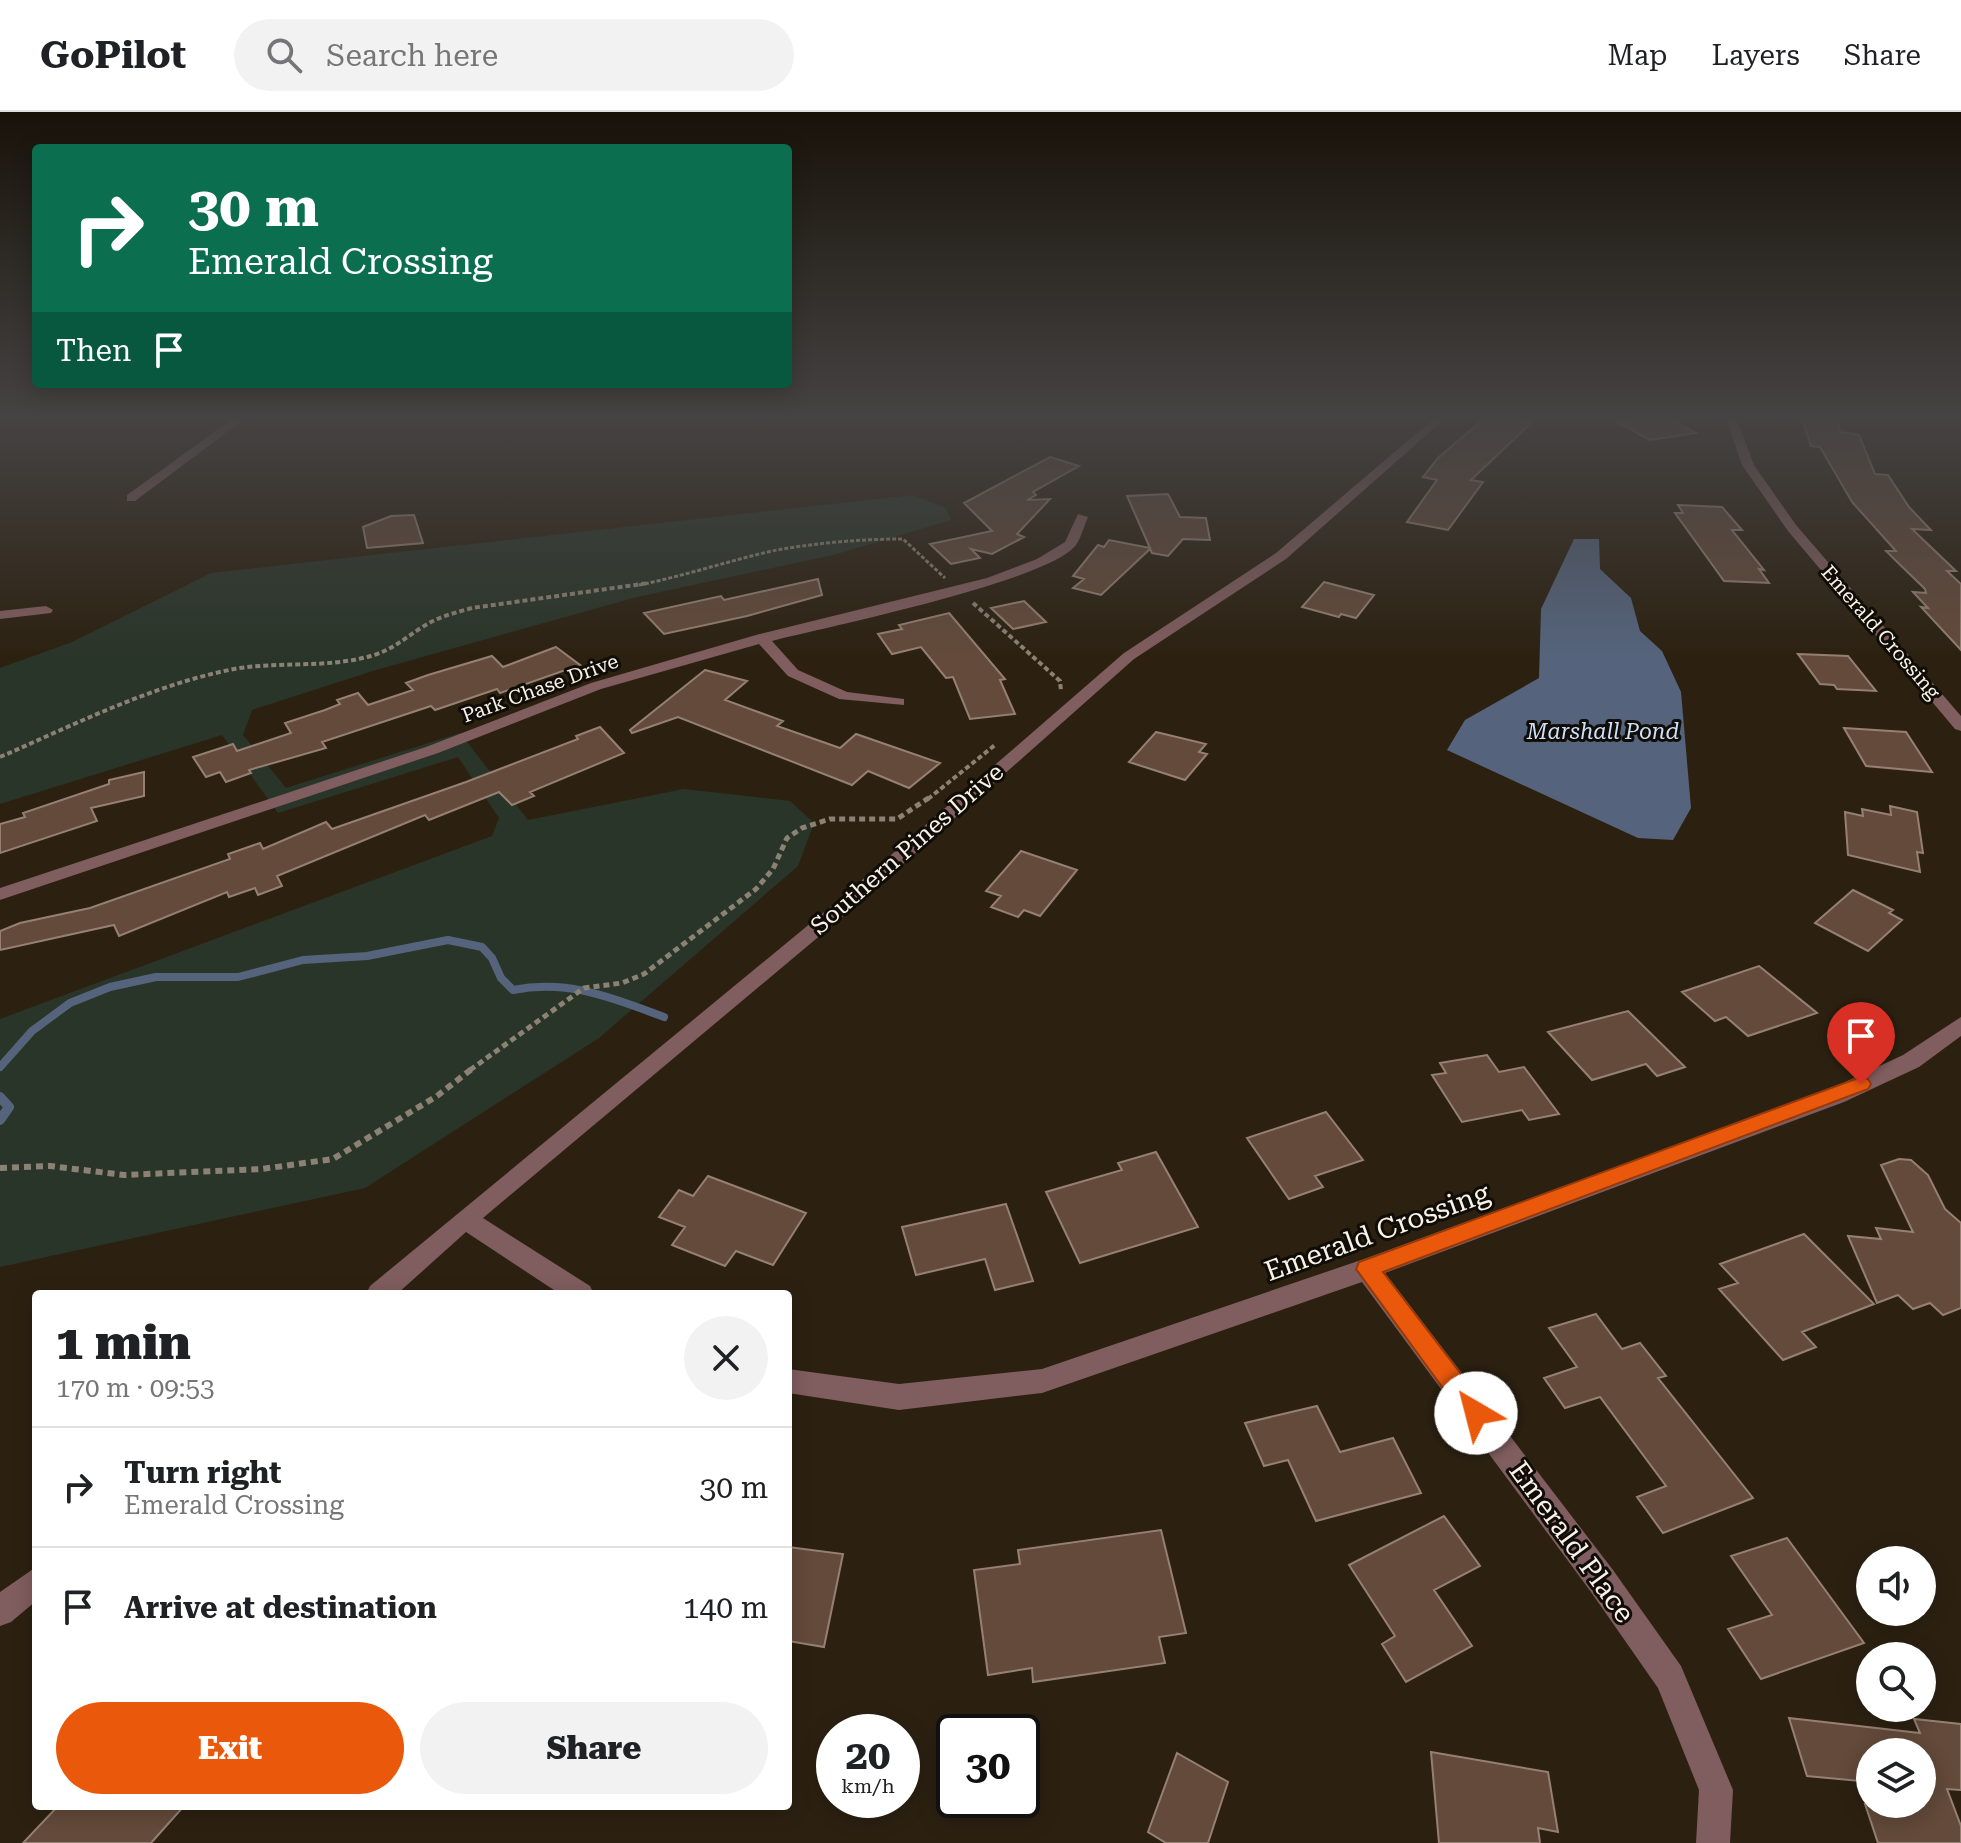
<!DOCTYPE html>
<meta charset="utf-8">
<style>
body{margin:0;font-family:"Roboto Serif",serif;background:#f2f2f2;color:#202124;height:100vh;display:flex;flex-direction:column;font-size:30px;white-space:nowrap}
*{box-sizing:border-box;margin:0}
p{font-size:26px;color:#757577}
.icon{flex:none;width:44px;height:44px;fill:none;stroke:currentColor;stroke-width:2;stroke-linecap:round;stroke-linejoin:round}
.map{position:relative;flex:1;overflow:hidden}
.drawer{position:absolute;left:32px;top:1178px;width:760px;height:520px;display:flex;flex-direction:column;background:#fff;border-radius:8px;box-shadow:0 4px 20px #0003}
.drawer>*{flex:none}
.banner{position:absolute;left:32px;top:32px;width:760px;height:244px;border-radius:8px;box-shadow:0 4px 20px #0003;background:#0b6e4f;color:#fff;overflow:hidden}
.fabs{position:absolute;left:1856px;top:1434px;display:grid;gap:16px}
.fabs a{display:grid;place-items:center;width:80px;height:80px;border-radius:50%;background:#fff;box-shadow:0 4px 20px #0003;font-size:40px}
.speed{position:absolute;left:816px;top:1602px;display:flex;gap:16px;font-size:40px;font-weight:700;text-align:center}
.speed>*{display:grid;place-content:center;width:104px;height:104px;border-radius:50%;background:#fff;box-shadow:0 4px 20px #0003;line-height:1}
.speed small{font-size:20px;font-weight:400}
.speed .limit{border:4px solid #111;border-radius:12px;background:#fff;color:#111}
.pin{position:absolute;display:grid;place-items:center;width:68px;height:68px;color:#fff;margin:-82px -34px;border-radius:50% 50% 50% 0;rotate:-45deg;box-shadow:0 0 8px #0007}
.pin .icon{rotate:45deg}
.me{position:absolute;width:88px;margin:-44px;rotate:323deg;stroke-linejoin:round;filter:drop-shadow(0 0 6px #0008)}
.turn{display:flex;align-items:center;gap:28px;height:168px;padding:0 24px;font-size:36px}
.turn .icon{width:104px;height:104px;stroke-width:2.5}
.turn b{display:block;font-size:56px;line-height:68px}
.then{display:flex;align-items:center;height:76px;padding:0 24px;background:#0003;gap:16px;font-size:30px}
.round{display:grid;place-items:center;flex:none;width:84px;height:84px;border-radius:42px;background:#f2f2f2}
.summary{display:flex;align-items:center;justify-content:space-between;height:136px;padding:0 24px}
h1{font-size:48px;font-weight:800;line-height:60px}
.primary-button{display:flex;gap:16px;margin-top:auto;padding:16px 24px}
.primary-button a{flex:1;height:92px;border-radius:48px;background:#ea580c;color:#fff;font-size:32px;font-weight:800;line-height:92px;text-align:center}
.primary-button a+a{background:#f2f2f2;color:#202124}
ul{padding:0;list-style:none}
li{display:flex;align-items:center;gap:24px;height:120px;padding:0 24px;border-top:2px solid #e0e0e0}
li div{flex:1}
li b{display:block;font-size:30px}
li em{font-style:normal}
header{display:flex;align-items:center;gap:48px;box-sizing:border-box;height:112px;padding:0 40px;background:#fff;border-bottom:2px solid #e0e0e0}
header strong{font-size:38px}
nav{display:flex;gap:44px;margin-inline-start:auto;font-size:28px}
.search{width:560px;height:72px;background:#f2f2f2;display:flex;align-items:center;gap:20px;box-sizing:border-box;padding:0 28px;border-radius:44px;color:#757577;font-size:30px}
.map>svg:first-child{display:block}
.green{fill:#2a3529}
.water{fill:#55647c}
.lines{fill:none;stroke-linecap:round;stroke-linejoin:round}
.stream-far1{stroke:#55647c;stroke-width:8}
.stream{stroke:#55647c;stroke-width:10}
.building{fill:#634a3a;stroke:#958073;stroke-width:2}
.path-far3{stroke:#8b8275;stroke-width:3;stroke-dasharray:4 2;stroke-linecap:butt}
.path-far2{stroke:#8b8275;stroke-width:4;stroke-dasharray:5 3;stroke-linecap:butt}
.path-far1{stroke:#8b8275;stroke-width:5;stroke-dasharray:6 4;stroke-linecap:butt}
.path{stroke:#8b8275;stroke-width:6;stroke-dasharray:7 5;stroke-linecap:butt}
.minor{fill:#805d5e;fill-rule:evenodd}
.route{fill:#ea580c;stroke:#983908;stroke-width:2}
.labels{text-anchor:middle;dominant-baseline:central;stroke-width:6;stroke-linejoin:round;paint-order:stroke}
.far-street-label{font-size:20px;fill:#f9f2e8;stroke:#100c06}
.far-water-label{font-size:22px;font-style:italic;fill:#cedffb;stroke:#100c06}
.street-label{font-size:24px;fill:#f9f2e8;stroke:#100c06}
.near-street-label{font-size:28px;fill:#f9f2e8;stroke:#100c06}
</style>
<header>
<strong>GoPilot</strong>
<div class="search"><svg class="icon" aria-label="search" viewBox="0 0 24 24"><circle cx="10" cy="10" r="6"/><path d="M15 15l6 6"/></svg>Search here</div>
<nav><a>Map</a><a>Layers</a><a>Share</a></nav>
</header>
<div class="map">
<svg width="1961" height="1731" viewBox="0 0 1961 1731">
<rect width="100%" height="100%" fill="#2c2111"/>
<path class="green" d="M913 383 946 396 951 408 837 442 637 485 376 558 252 598 243 623 286 676 460 621 528 708 684 677 790 689 814 711 798 754 599 926 365 1076 0 1155V907L492 724 499 706 458 645 278 701 222 623 0 692V556L72 530 211 461Z"/>
<path class="water" d="M1574 427H1599L1600 457 1631 486 1640 519 1662 539 1681 580 1691 696 1673 728 1638 726 1447 638 1465 608 1539 566 1541 497Z"/>
<g class="lines">
<path class="stream-far1" d="M0 955 32 919 70 891 110 875 156 865H238L303 848 367 844 448 828 482 835 492 846 501 866 513 878C569 867 613 886 664 905"/>
<path class="stream" d="M0 985 9 995 0 1008"/>
</g>
<path class="building" d="M1488 303 1531 311 1471 368 1483 370 1448 418 1407 410 1437 368 1423 365 1438 346Z
M1801 303H1837L1840 320 1859 323 1875 362 1888 363 1909 395 1931 418 1912 417 1956 459H1947L1961 472V538L1921 495 1928 496 1913 480 1926 481 1925 477 1886 439H1896L1852 390 1820 335 1811 334Z
M1663 304 1696 321 1650 328 1619 311Z
M1050 345 1079 354 1033 380 1036 383 1027 388 1050 387 1017 422 1024 425 992 442 971 437 980 446 951 452 930 432 992 419 964 391Z
M1168 382 1180 405 1206 406 1210 428 1183 427 1168 444 1152 441 1150 437 1101 483 1073 476 1084 467 1073 464 1098 433 1104 435 1109 428 1150 436 1127 384Z
M1678 393 1722 395 1742 418H1732L1764 458 1759 457 1769 471 1724 469 1675 401H1683Z
M414 403 423 431 367 436 363 415 391 404Z
M818 467 822 483 747 504 664 522 644 501 721 484 724 488Z
M1324 470 1374 483 1356 506 1341 502 1339 505 1302 495Z
M1024 489 1046 510 1013 517 991 496Z
M949 501 1005 567 1000 568 1015 602 970 607 953 565 946 566 921 535 892 542 878 522 902 517 899 513Z
M556 535 580 553 500 581 497 577 435 598 431 594 322 630 326 636 249 658 251 661 226 670 220 660 206 665 193 645 233 632 237 639 291 621 285 611 325 598 340 592 337 588 358 581 368 593 413 578 406 571 428 563 492 544 503 555Z
M1798 542 1848 544 1876 579 1837 577 1834 573 1820 572Z
M705 558 747 569 725 588 783 609 777 614 840 636 856 622 940 651 909 676 868 659 852 673 678 605 632 621 630 618Z
M600 615 624 641 530 680 534 684 512 693 499 680 429 708 425 703 277 764 282 774 258 783 255 776 229 785 227 780 119 824 114 813 0 838V819L20 811 90 796 230 747 228 742 260 731 263 737 326 710 332 717 466 670 578 627 576 624Z
M1844 616 1906 620 1932 660 1866 654Z
M1156 620 1206 632 1199 640 1207 642 1185 668 1129 650Z
M144 660V684L91 696 97 709 0 741V712L25 705 23 701 109 672V668Z
M1890 694 1917 700 1923 741 1917 740 1920 760 1848 743 1845 700 1863 704 1862 697 1891 703Z
M1021 739 1077 758 1040 804 1024 798 1018 805 991 795 1001 784 986 779Z
M1853 778 1893 798 1889 801 1902 808 1868 839 1815 811Z
M1759 854 1817 901 1748 924 1726 905 1715 909 1682 880Z
M1628 899 1685 955 1657 964 1646 952 1592 968 1548 920Z
M1487 943 1499 960 1524 955 1559 1002 1529 1008 1522 998 1462 1010 1432 963 1446 961 1440 951Z
M1326 1000 1363 1048 1315 1064 1323 1075 1289 1087 1247 1026Z
M1156 1040 1198 1115 1080 1151 1046 1080 1122 1058 1118 1051Z
M1899 1047 1911 1048 1928 1063 1945 1097 1961 1111V1196L1943 1203 1930 1191 1913 1197 1898 1183 1877 1191 1848 1124 1881 1127 1876 1116 1913 1120 1881 1053Z
M708 1064 806 1101 773 1153 736 1139 725 1154 672 1133 685 1115 659 1105 679 1078 693 1084Z
M1006 1092 1033 1169 995 1178 985 1147 916 1163 902 1115Z
M1804 1122 1874 1192 1802 1220 1816 1235 1783 1248 1719 1177 1738 1171 1720 1152Z
M1596 1202 1622 1237 1640 1231 1666 1264 1658 1266 1753 1386 1663 1421 1637 1385 1666 1374 1600 1285 1565 1296 1544 1266 1577 1255 1549 1216Z
M1317 1294 1340 1340 1393 1326 1421 1381 1316 1409 1288 1348 1264 1354 1245 1311Z
M1444 1404 1480 1454 1434 1478 1472 1534 1406 1570 1382 1532 1395 1524 1349 1453Z
M1161 1418 1186 1521 1159 1525 1165 1551 1033 1570 1032 1556 988 1563 974 1458 1020 1452 1018 1438Z
M1787 1426 1864 1531 1761 1567 1728 1517 1772 1503 1731 1444Z
M788 1435 843 1442 824 1535 788 1529Z
M1789 1606 1920 1621 1914 1607 1961 1612V1678L1947 1677 1961 1714V1731H1878L1865 1692H1922V1640H1870V1670L1807 1664Z
M1431 1640 1548 1660 1558 1720 1538 1716 1540 1731H1439Z
M1177 1641 1228 1670 1208 1731H1166L1148 1720Z
M58 1694H184L151 1731H23Z"/>
<g class="lines">
<path class="path-far3" d="M639 473C684 464 728 449 772 439 813 431 861 427 903 427L945 466"/>
<path class="path-far2" d="M973 491 1060 569 1061 579
M0 645C76 612 152 573 234 557 280 549 329 557 374 543 393 537 405 526 421 516 437 505 454 501 472 496L649 471
M928 687 995 633"/>
<path class="path-far1" d="M470 958 584 876 622 871 644 862 756 777 773 757 787 726 802 716 830 707H897L930 685"/>
<path class="path" d="M0 1056 50 1054 124 1063 262 1057 333 1047 437 984 473 956"/>
<path class="minor" d="M238 303H250L135 389H127V383Z
M1438 303H1449L1286 447 1134 547 860 790 483 1106 590 1174 594 1182H560L466 1120 397 1182H366L370 1174 846 782 1124 541 1276 441Z
M1725 303H1735L1754 353 1796 413 1961 604V619L1955 617 1788 419 1742 353Z
M1078 402 1088 405C1084 414 1081 426 1076 433 1047 470 827 515 772 529L798 558 847 580 904 587V593L839 587 788 564 759 532 601 577 438 641 0 788V776L426 635 591 571 756 523 987 466 1037 447 1065 430Z
M46 494 53 498 51 501 0 507V499Z
M1961 905V924L1919 955 1844 990 1385 1161 1613 1458 1681 1554 1733 1678 1730 1731H1696L1699 1678 1658 1576 1591 1480 1362 1170 1042 1281 899 1298 788 1281V1257L899 1272 1042 1257 1364 1147 1828 978 1903 943Z
M36 1455V1489L11 1510 0 1514V1480Z"/>
</g>
<linearGradient id="sky" x2="0" y2="1"><stop stop-color="#181209"/><stop offset="0.56" stop-color="#454343"/><stop offset="1" stop-color="#454343" stop-opacity="0"/></linearGradient>
<rect width="1961" height="545" fill="url(#sky)"/>
<path class="route" d="M1861 965 1868 967 1871 972 1868 977 1383 1160 1484 1292 1488 1301 1484 1309 1476 1312 1467 1309 1356 1157 1359 1150Z"/>
<g class="labels">
<g class="far-street-label">
<text transform="translate(1881 520) rotate(49)">Emerald Crossing</text>
<text transform="translate(540 576) rotate(-20)">Park Chase Drive</text>
</g>
<g class="far-water-label">
<text x="1603" y="619">Marshall Pond</text>
</g>
<g class="street-label">
<text transform="translate(907 737) rotate(-41)">Southern Pines Drive</text>
</g>
<g class="near-street-label">
<text transform="translate(1377 1120) rotate(-20)">Emerald Crossing</text>
<text transform="translate(1572 1430) rotate(54)">Emerald Place</text>
</g>
</g>
</svg>
<div class="fabs">
<a><svg class="icon" aria-label="sound" viewBox="0 0 24 24"><path d="M4 9h4l5-4v14l-5-4H4zM17 9q2 3 0 6"/></svg></a>
<a><svg class="icon" aria-label="search" viewBox="0 0 24 24"><circle cx="10" cy="10" r="6"/><path d="M15 15l6 6"/></svg></a>
<a><svg class="icon" aria-label="layers" viewBox="0 0 24 24"><path d="M12 4l9 5-9 5-9-5zM3 14l9 5 9-5"/></svg></a>
</div>
<div class="speed"><div>20<small>km/h</small></div><div class="limit">30</div></div>
<div class="pin" style="left:1861px;top:972px;background:#d93025"><svg class="icon" aria-label="arrive" viewBox="0 0 24 24"><path d="M6 21V4h12l-3 4 3 4H6"/></svg></div>
<svg class="me" style="left:1476px;top:1301px" viewBox="-20 -20 40 40"><circle r="19" fill="#fff"/><path d="M0-13L10 11 0 6-10 11z" fill="#ea580c"/></svg>
<div class="banner">
<div class="turn"><svg class="icon" aria-label="right" viewBox="0 0 24 24"><path d="M7 20v-9h11M14 6l5 5-5 5"/></svg><div><b>30 m</b>Emerald Crossing</div></div>
<div class="then">Then<svg class="icon" aria-label="arrive" viewBox="0 0 24 24"><path d="M6 21V4h12l-3 4 3 4H6"/></svg></div>
</div>
<section class="drawer">
<div class="summary"><div><h1>1 min</h1><p>170 m · 09:53</p></div><a class="round"><svg class="icon" aria-label="close" viewBox="0 0 24 24"><path d="M6 6l12 12M18 6L6 18"/></svg></a></div>
<ul>
<li><svg class="icon" aria-label="right" viewBox="0 0 24 24"><path d="M7 20v-9h11M14 6l5 5-5 5"/></svg><div><b>Turn right</b><p>Emerald Crossing</p></div><em>30 m</em></li>
<li><svg class="icon" aria-label="arrive" viewBox="0 0 24 24"><path d="M6 21V4h12l-3 4 3 4H6"/></svg><div><b>Arrive at destination</b></div><em>140 m</em></li>
</ul>
<div class="primary-button"><a>Exit</a><a>Share</a></div>
</section>
</div>
